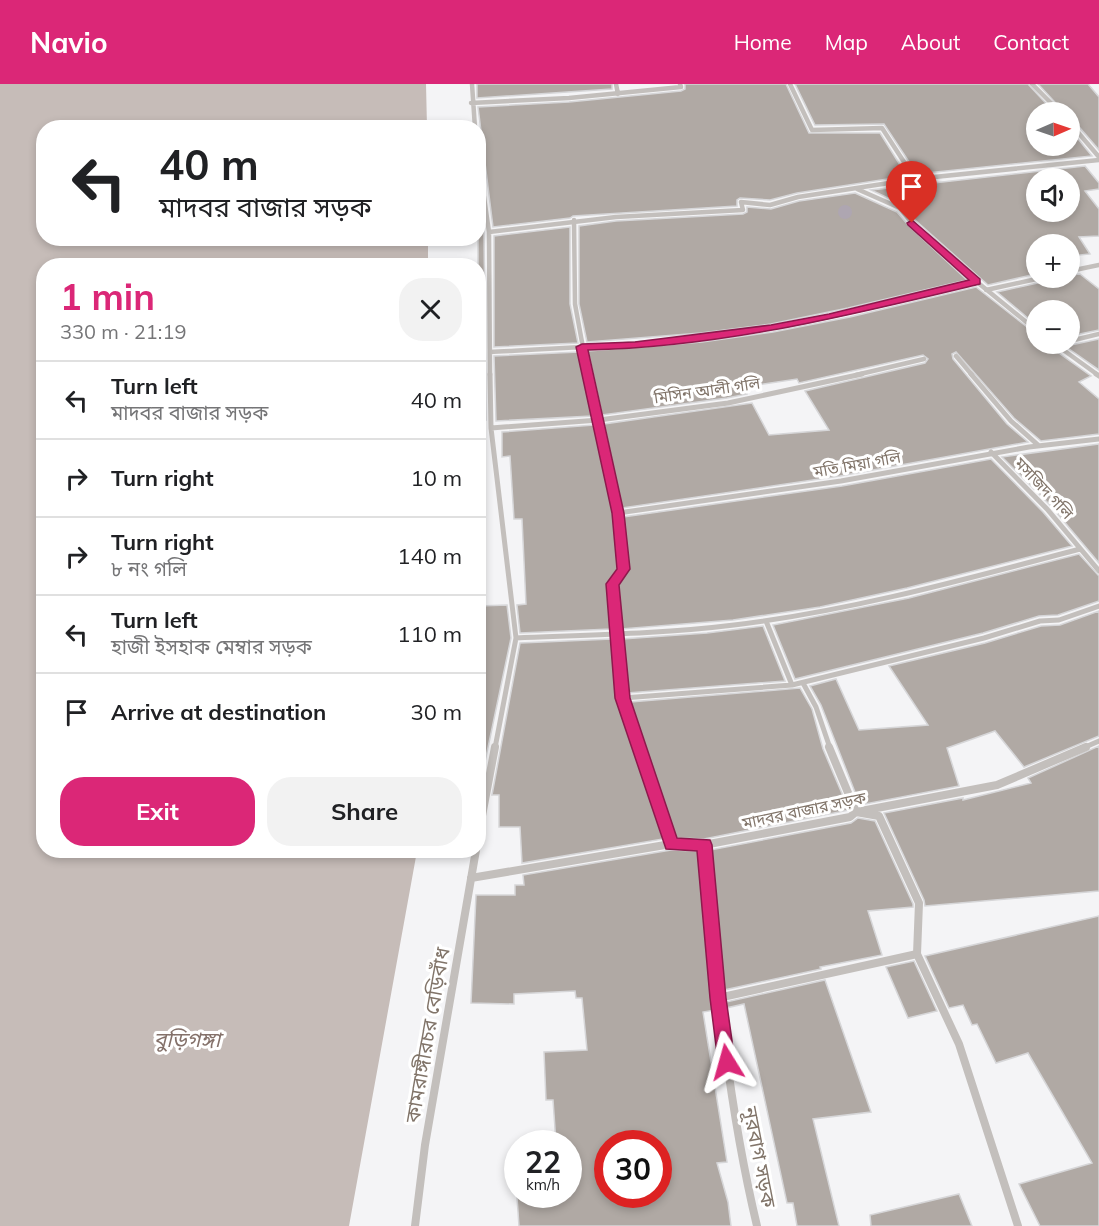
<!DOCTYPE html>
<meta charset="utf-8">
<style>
body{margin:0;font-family:Mulish,"Noto Sans Bengali",sans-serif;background:#f2f2f2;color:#202124;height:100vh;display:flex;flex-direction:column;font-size:22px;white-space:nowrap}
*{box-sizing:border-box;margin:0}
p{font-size:20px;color:#757577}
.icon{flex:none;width:33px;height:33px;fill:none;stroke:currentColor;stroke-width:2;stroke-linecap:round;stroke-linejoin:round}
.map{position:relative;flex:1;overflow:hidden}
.panel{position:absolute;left:36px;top:174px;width:450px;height:600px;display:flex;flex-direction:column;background:#fff;border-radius:24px;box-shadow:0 3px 9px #0003}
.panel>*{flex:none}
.guide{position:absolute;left:36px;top:36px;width:450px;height:126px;border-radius:24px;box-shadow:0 3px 9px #0003;background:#fff;color:#202124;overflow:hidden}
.needle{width:39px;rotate:88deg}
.controls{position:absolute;left:1026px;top:18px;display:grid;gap:12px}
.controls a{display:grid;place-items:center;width:54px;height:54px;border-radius:50%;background:#fff;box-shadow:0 3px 9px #0003;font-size:30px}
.speed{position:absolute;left:504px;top:1046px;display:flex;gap:12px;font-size:30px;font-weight:700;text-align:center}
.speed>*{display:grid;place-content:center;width:78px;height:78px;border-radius:50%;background:#fff;box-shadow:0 3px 9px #0003;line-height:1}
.speed small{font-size:15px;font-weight:400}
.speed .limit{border:9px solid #d22;background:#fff;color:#111}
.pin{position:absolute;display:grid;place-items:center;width:51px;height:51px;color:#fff;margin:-62px -26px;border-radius:50% 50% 50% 0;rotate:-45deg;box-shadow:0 0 6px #0007}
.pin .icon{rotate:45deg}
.me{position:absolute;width:66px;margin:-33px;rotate:352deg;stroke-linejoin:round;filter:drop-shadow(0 0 4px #0008)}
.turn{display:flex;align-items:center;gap:21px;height:126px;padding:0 24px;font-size:27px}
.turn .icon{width:78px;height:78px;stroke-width:2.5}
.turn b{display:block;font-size:42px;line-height:51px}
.round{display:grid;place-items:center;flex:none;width:63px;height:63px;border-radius:24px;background:#f2f2f2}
.summary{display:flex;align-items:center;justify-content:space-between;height:102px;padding:0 24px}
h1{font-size:36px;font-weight:700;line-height:45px;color:#db2777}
.cta{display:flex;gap:12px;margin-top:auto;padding:12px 24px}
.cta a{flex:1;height:69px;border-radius:24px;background:#db2777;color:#fff;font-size:24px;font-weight:700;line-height:69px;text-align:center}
.cta a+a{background:#f2f2f2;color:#202124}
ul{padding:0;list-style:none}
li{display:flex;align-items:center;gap:18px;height:78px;padding:0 24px;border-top:2px solid #e0e0e0}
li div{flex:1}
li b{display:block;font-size:22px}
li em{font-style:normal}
header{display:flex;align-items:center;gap:36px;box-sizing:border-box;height:84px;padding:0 30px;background:#db2777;color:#fff}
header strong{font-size:28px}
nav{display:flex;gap:33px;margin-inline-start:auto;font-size:21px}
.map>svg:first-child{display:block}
.water{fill:#c6bcb8}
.building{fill:#b0a9a4;stroke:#d6d6d8;stroke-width:1.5;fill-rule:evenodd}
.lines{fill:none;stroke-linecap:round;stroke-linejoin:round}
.street-far2{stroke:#c3bfbc;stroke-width:4.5}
.street-far1{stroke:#c3bfbc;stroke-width:5}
.street{stroke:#c3bfbc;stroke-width:8}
.tree{fill:#aea6b1}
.route{fill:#db2777;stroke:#8e194d;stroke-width:1.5}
.labels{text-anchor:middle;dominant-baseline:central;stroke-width:6;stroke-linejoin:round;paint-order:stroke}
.street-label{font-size:16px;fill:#817469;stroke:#fff}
.near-street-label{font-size:20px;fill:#817469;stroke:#fff}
.near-water-label{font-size:21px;font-style:italic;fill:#84716a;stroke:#fff}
</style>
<header>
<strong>Navio</strong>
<nav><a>Home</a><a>Map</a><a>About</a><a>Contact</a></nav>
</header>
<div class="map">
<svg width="1099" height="1142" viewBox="0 0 1099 1142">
<rect width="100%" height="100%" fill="#f4f4f6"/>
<path class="water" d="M0 0H426L427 43 44 44V154L428 155V181L44 182V766L417 767 349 1142H0Z"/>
<path class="building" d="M477 0H612V5L477 14Z
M685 0H786L809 49H880L907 92 797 109 770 116 740 114 737 116V122L573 132 570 134 493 143 478 23 569 18 681 7 685 5Z
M795 0H1028L1054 28H1036V62H1070V45L1092 72 917 90 884 40 815 41Z
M1038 0H1088L1099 13V66L1073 36 1070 35V28H1064Z
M1085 82 1099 99V105L1085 107 1099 125V152L1079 153 1090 170 1070 172V160H1036V190L988 201 915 136 903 121 871 106ZM1036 94H1070V128H1036Z
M855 109 897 128 909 142 967 196 848 224 771 240 701 249 587 258 579 220V142L616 137 743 130 747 128V123L771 125 799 117Z
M570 143V220L578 259 494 263V152Z
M478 148H484L486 336 478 337Z
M1080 190 1099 205V246L1070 252V226H1036V241L997 208 1042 198 1045 194H1070V191Z
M976 203 1036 250V260H1051L1052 264 1091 292 1079 298 1099 315V350L1041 357 1014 334 956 268 952 270 953 275 1007 340 1028 358 840 392 622 424 604 340 752 319 769 351 829 346 805 307 925 279 928 275 923 271 799 299 797 295 744 303 747 310 727 314 602 331 588 267 702 258 773 248 850 233Z
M1099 255V286L1062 260 1071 261Z
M579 268 592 332 496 337 494 272Z
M594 341 613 430 618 484 607 500 611 545 520 549 517 521 526 520 522 435H514L510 372 502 373V348Z
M1099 360V479L1051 422 1002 373Z
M991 375 1043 428 1072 462 907 504 820 523 733 536 621 545 617 501 628 485 623 433 842 402Z
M1079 470 1099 492V517L1058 531 1039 532 983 549 795 595 773 541 909 514Z
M507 521 511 554 478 711V522Z
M1099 527V652L1024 683 995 647 947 664 959 702 860 721 821 621 810 602 836 595 859 646 928 641 889 582 985 559 1041 542 1060 541Z
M763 542 785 597 627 609 622 555 707 549Z
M612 555 618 615 663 755 522 779 520 743H499V711H492L520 559Z
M800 604 812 625 823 665 849 726 704 755 675 754 630 618Z
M1099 662V807L925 822 924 816 884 729 963 714V716L1031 699 1028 694Z
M858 734 875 737 913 820V823L868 827 882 871 820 883 821 885 724 906 710 766 851 739Z
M671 766 699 767 715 926 703 928 727 1078 717 1079 728 1118 731 1142H519L514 1071H518V1110H568V1059H556L553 1016H546L544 968 587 966 582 914H576L575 907 514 910V920L471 919 476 811H515V801H524L523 791ZM608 1059H658V1110H608Z
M1099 832V1142H1040L1019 1100 1092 1079 1028 969 996 979 977 940 972 941 963 921 949 924 925 872Z
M914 877 937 927 908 934 886 883Z
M825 896 871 1028 813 1035 839 1142H797L793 1119H787L744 920 726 924V918Z
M959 1110 972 1142H871L870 1131Z"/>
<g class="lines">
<path class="street-far2" d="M472 0 475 44
M616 0 618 10
M790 0 812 46 882 44 915 95
M1032 0 1060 28
M471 19 569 14 681 3 680 0
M1070 39 1099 73
M478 71 489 148 490 291
M857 105 900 124 912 139 966 189 1036 246
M574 136 575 220 588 291
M489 148 616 133 743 126 741 118 770 121 798 113 915 95 1099 76
M1070 187 1099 181
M986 206 1041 194
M1070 257 1099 250
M1055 260 1098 291
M490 268C584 263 679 259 772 244 841 233 909 213 977 198
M956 272 972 291
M856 291 924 275"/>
<path class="street-far1" d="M490 290 491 344 516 554 495 664
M588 290 618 429 623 485 612 500 623 614 639 664
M971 290 1011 337 1038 361
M1096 290 1099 292
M491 344 599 336 728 319 862 290
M991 368 1047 425 1099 487
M618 429 841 397 1029 363 1099 355
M766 537 792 601
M516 554C589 551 662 550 734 541 851 527 966 495 1080 465
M803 599 816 623 830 664
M623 614 792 601 984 554 1040 537 1059 536 1099 522
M1083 664 1099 657"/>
<path class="street" d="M639 663 671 760
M829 663 856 728 879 732 919 819 917 870 959 960 1018 1142
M478 753 495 663
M704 761C716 889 727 1017 757 1142
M471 794 671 760 704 761 850 733 856 728 997 701 1086 663
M718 914 917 870
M415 1142 425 1061 476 766"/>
</g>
<circle class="tree" cx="845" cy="128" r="7"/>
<path class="route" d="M912 136 980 195V200C851 231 722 263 588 266L624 429 630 485 619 501 630 614 677 754 710 756 712 761 726 914 735 978 733 984 727 986 721 984 718 978 710 914 697 767 666 765 615 614 606 500 617 485 612 429 576 263 582 260 635 258 771 241 829 230 969 196 908 141 907 139Z"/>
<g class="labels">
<g class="street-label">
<text transform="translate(707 306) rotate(-8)">মিসিন আলী গলি</text>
<text transform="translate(857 380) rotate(-10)">মতি মিয়া গলি</text>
<text transform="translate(1044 404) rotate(47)">মসজিদ গলি</text>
<text transform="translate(804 726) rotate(-12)">মাদবর বাজার সড়ক</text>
</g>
<g class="near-street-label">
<text transform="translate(427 951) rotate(-80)">কামরাঙ্গীরচর বেড়িবাঁধ</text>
<text transform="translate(760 1073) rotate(79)">নূরবাগ সড়ক</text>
</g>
<g class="near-water-label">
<text x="187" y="955">বুড়িগঙ্গা</text>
</g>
</g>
</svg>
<div class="controls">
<a><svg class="needle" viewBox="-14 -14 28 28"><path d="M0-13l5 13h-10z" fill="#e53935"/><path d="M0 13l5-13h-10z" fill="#757577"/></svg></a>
<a><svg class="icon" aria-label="sound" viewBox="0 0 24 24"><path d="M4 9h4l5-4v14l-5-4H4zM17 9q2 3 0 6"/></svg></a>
<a>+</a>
<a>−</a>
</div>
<div class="speed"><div>22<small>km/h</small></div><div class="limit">30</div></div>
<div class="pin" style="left:912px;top:139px;background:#d93025"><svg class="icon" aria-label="arrive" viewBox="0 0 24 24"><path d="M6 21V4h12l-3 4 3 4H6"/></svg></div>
<svg class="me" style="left:727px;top:978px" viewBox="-20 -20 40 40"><path d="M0-17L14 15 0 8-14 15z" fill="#db2777" stroke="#fff" stroke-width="4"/></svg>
<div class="guide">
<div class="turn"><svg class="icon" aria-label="left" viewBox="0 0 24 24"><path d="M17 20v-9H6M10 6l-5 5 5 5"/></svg><div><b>40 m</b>মাদবর বাজার সড়ক</div></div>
</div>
<section class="panel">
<div class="summary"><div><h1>1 min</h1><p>330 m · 21:19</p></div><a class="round"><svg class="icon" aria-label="close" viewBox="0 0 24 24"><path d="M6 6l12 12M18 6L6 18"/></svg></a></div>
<ul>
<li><svg class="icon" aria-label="left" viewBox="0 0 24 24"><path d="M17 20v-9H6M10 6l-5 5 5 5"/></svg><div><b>Turn left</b><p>মাদবর বাজার সড়ক</p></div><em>40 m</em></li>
<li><svg class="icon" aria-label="right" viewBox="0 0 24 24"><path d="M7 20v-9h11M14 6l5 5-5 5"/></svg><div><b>Turn right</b></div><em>10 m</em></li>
<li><svg class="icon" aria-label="right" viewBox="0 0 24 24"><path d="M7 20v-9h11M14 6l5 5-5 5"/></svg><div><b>Turn right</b><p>৮ নং গলি</p></div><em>140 m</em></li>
<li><svg class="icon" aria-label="left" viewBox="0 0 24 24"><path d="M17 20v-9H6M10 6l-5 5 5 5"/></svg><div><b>Turn left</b><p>হাজী ইসহাক মেম্বার সড়ক</p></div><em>110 m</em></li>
<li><svg class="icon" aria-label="arrive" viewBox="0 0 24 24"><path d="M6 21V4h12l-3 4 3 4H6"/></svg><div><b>Arrive at destination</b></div><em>30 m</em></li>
</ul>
<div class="cta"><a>Exit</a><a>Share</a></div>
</section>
</div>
